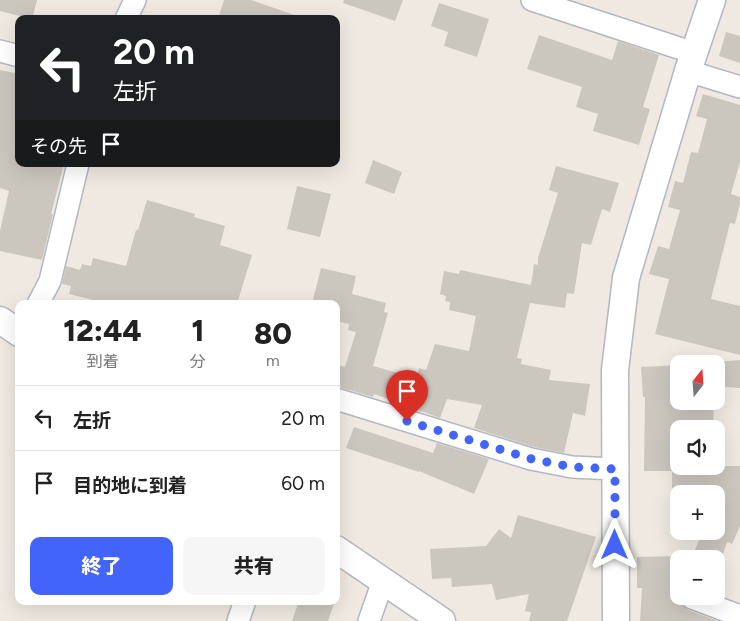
<!DOCTYPE html>
<html lang="ja">
<meta charset="utf-8">
<style>
body{margin:0;font-family:Figtree,"Noto Sans JP",sans-serif;background:#f6f6f6;color:#222;height:100vh;display:flex;flex-direction:column;font-size:19px;white-space:nowrap}
*{box-sizing:border-box;margin:0}
p{font-size:16px;color:#767676}
.icon{flex:none;width:28px;height:28px;fill:none;stroke:currentColor;stroke-width:2;stroke-linecap:round;stroke-linejoin:round}
.map{position:relative;flex:1;overflow:hidden}
.side{position:absolute;left:15px;top:300px;width:325px;height:305px;display:flex;flex-direction:column;background:#fff;border-radius:10px;box-shadow:0 5px 20px #0002}
.side>*{flex:none}
.banner{position:absolute;left:15px;top:15px;width:325px;height:152px;border-radius:10px;box-shadow:0 5px 20px #0002;background:#202124;color:#fff;overflow:hidden}
.needle{width:32px;rotate:17deg}
.controls{position:absolute;left:670px;top:355px;display:grid;gap:10px}
.controls a{display:grid;place-items:center;width:55px;height:55px;border-radius:10px;background:#fff;box-shadow:0 5px 20px #0002;font-size:25px}
.pin{position:absolute;display:grid;place-items:center;width:42px;height:42px;color:#fff;margin:-51px -21px;border-radius:50% 50% 50% 0;rotate:-45deg;box-shadow:0 0 5px #0007}
.pin .icon{rotate:45deg}
.me{position:absolute;width:55px;margin:-28px;rotate:0deg;stroke-linejoin:round;filter:drop-shadow(0 0 4px #0008)}
.turn{display:flex;align-items:center;gap:18px;height:105px;padding:0 15px;font-size:22px}
.turn .icon{width:65px;height:65px;stroke-width:2.5}
.turn b{display:block;font-size:35px;line-height:42px}
.then{display:flex;align-items:center;height:48px;padding:0 15px;background:#0003;gap:10px;font-size:19px}
.eta{display:flex;justify-content:space-evenly;align-items:center;height:85px;text-align:center}
.eta b{font-size:30px;font-weight:800;line-height:35px}
.button{display:flex;gap:10px;margin-top:auto;padding:10px 15px}
.button a{flex:1;height:58px;border-radius:10px;background:#4264fb;color:#fff;font-size:20px;font-weight:800;line-height:58px;text-align:center}
.button a+a{background:#f6f6f6;color:#222}
ul{padding:0;list-style:none}
li{display:flex;align-items:center;gap:15px;height:65px;padding:0 15px;border-top:1px solid #e0e0e0}
li div{flex:1}
li b{display:block;font-size:19px}
li em{font-style:normal}
.map>svg:first-child{display:block}
.building{fill:#cbc7bf}
.lines{fill:none;stroke-linecap:round;stroke-linejoin:round}
.minor-casing{stroke:#b4b7c1;stroke-width:24}
.tertiary-casing{stroke:#b4b7c1;stroke-width:29}
.minor{stroke:#fff;stroke-width:21}
.tertiary{stroke:#fff;stroke-width:26}
.route{stroke:#4264fb;stroke-width:9;stroke-dasharray:0 16.2}
</style>
<div class="map">
<svg width="740" height="621" viewBox="0 0 740 621">
<rect width="100%" height="100%" fill="#efe9e1"/>
<path class="building" d="M0 0H37L32 19 0 11Z
M224 0H251L297 16 296 19H218Z
M344 0H403L395 21 343 3Z
M439 3 489 19 477 57 444 46 448 32 431 26Z
M726 32 740 36V63L719 56Z
M539 35 612 60 618 41 659 55 643 107 650 109 639 145 593 131 598 114 576 107 582 87 527 69Z
M0 70 19 74V164H64L51 214H53L42 260 0 251V231L9 191 0 188Z
M703 94 740 105V162L731 194 740 197V203L735 224 730 223 711 299 740 306V355L655 334 669 279 649 274 658 246 669 249 680 210 668 207 675 181 683 183 691 152 698 153 707 119 696 116Z
M373 160 402 172 394 194 365 183Z
M556 166 619 183 610 212 602 209 591 245 582 243 574 294 567 293 565 308 530 303 517 358 522 359 521 364 551 370 549 380 590 384 585 416 573 413 564 453 534 447 474 428 482 405 447 399 440 418 374 394 373 397 336 386V364L345 367 356 332 348 330 349 324 336 321V304H312L321 268 356 276 352 294 386 303 384 312 388 313 373 366 417 378 419 368 426 370 435 344 469 351 476 316 449 310 450 302 445 301 446 296 440 294 444 271 459 274 460 270 531 285 534 264 538 265V258L558 193 549 190Z
M297 186 331 194 320 237 287 229Z
M147 200 195 214 194 217 225 226 220 245 252 255 237 304H109L69 294 71 286 62 284 66 266 80 270 82 264 91 266 93 258 126 266 136 230H138Z
M740 360V388L716 386V362Z
M679 365V403L714 404 713 429H679V466H740V526L732 544 727 542 721 559H691L703 531H716V494H672V471H644L645 397H643L641 367Z
M354 427 433 453 437 443 489 459 474 494 419 471V472L346 448Z
M518 515 596 537 567 621H529L531 612 525 611 529 594 496 600 492 584 452 587 451 578 432 579 430 549 486 546 499 529 511 538Z
M679 556V601L688 610 718 621H640L642 588H637V557Z
M299 601H335L328 621H292Z"/>
<g class="lines">
<g class="minor-casing">
<path id="minor" d="M532 0 694 53
M126 19 135 0
M0 51 19 56
M688 71 740 87
M38 304 50 281 78 164
M336 399 531 459 572 467 615 469
M692 598 740 616
M238 621 245 601
M369 621 383 581"/>
</g>
<g class="tertiary-casing">
<path id="tertiary" d="M0 320 19 333
M336 549 442 621
M616 621 615 370 626 278 688 71 712 0"/>
</g>
<use href="#minor" class="minor"/>
<use href="#tertiary" class="tertiary"/>
</g>
<g class="lines">
<path class="route" d="M407 421 532 459 572 467 615 469V545"/>
</g>
</svg>
<div class="controls">
<a><svg class="needle" viewBox="-14 -14 28 28"><path d="M0-13l5 13h-10z" fill="#e53935"/><path d="M0 13l5-13h-10z" fill="#767676"/></svg></a>
<a><svg class="icon" aria-label="sound" viewBox="0 0 24 24"><path d="M4 9h4l5-4v14l-5-4H4zM17 9q2 3 0 6"/></svg></a>
<a>+</a>
<a>−</a>
</div>
<div class="pin" style="left:407px;top:421px;background:#d93025"><svg class="icon" aria-label="arrive" viewBox="0 0 24 24"><path d="M6 21V4h12l-3 4 3 4H6"/></svg></div>
<svg class="me" style="left:615px;top:545px" viewBox="-20 -20 40 40"><path d="M0-17L14 15 0 8-14 15z" fill="#4264fb" stroke="#fff" stroke-width="4"/></svg>
<div class="banner">
<div class="turn"><svg class="icon" aria-label="left" viewBox="0 0 24 24"><path d="M17 20v-9H6M10 6l-5 5 5 5"/></svg><div><b>20 m</b>左折</div></div>
<div class="then">その先<svg class="icon" aria-label="arrive" viewBox="0 0 24 24"><path d="M6 21V4h12l-3 4 3 4H6"/></svg></div>
</div>
<section class="side">
<div class="eta">
<div><b>12:44</b><p>到着</p></div>
<div><b>1</b><p>分</p></div>
<div><b>80</b><p>m</p></div>
</div>
<ul>
<li><svg class="icon" aria-label="left" viewBox="0 0 24 24"><path d="M17 20v-9H6M10 6l-5 5 5 5"/></svg><div><b>左折</b></div><em>20 m</em></li>
<li><svg class="icon" aria-label="arrive" viewBox="0 0 24 24"><path d="M6 21V4h12l-3 4 3 4H6"/></svg><div><b>目的地に到着</b></div><em>60 m</em></li>
</ul>
<div class="button"><a>終了</a><a>共有</a></div>
</section>
</div>
